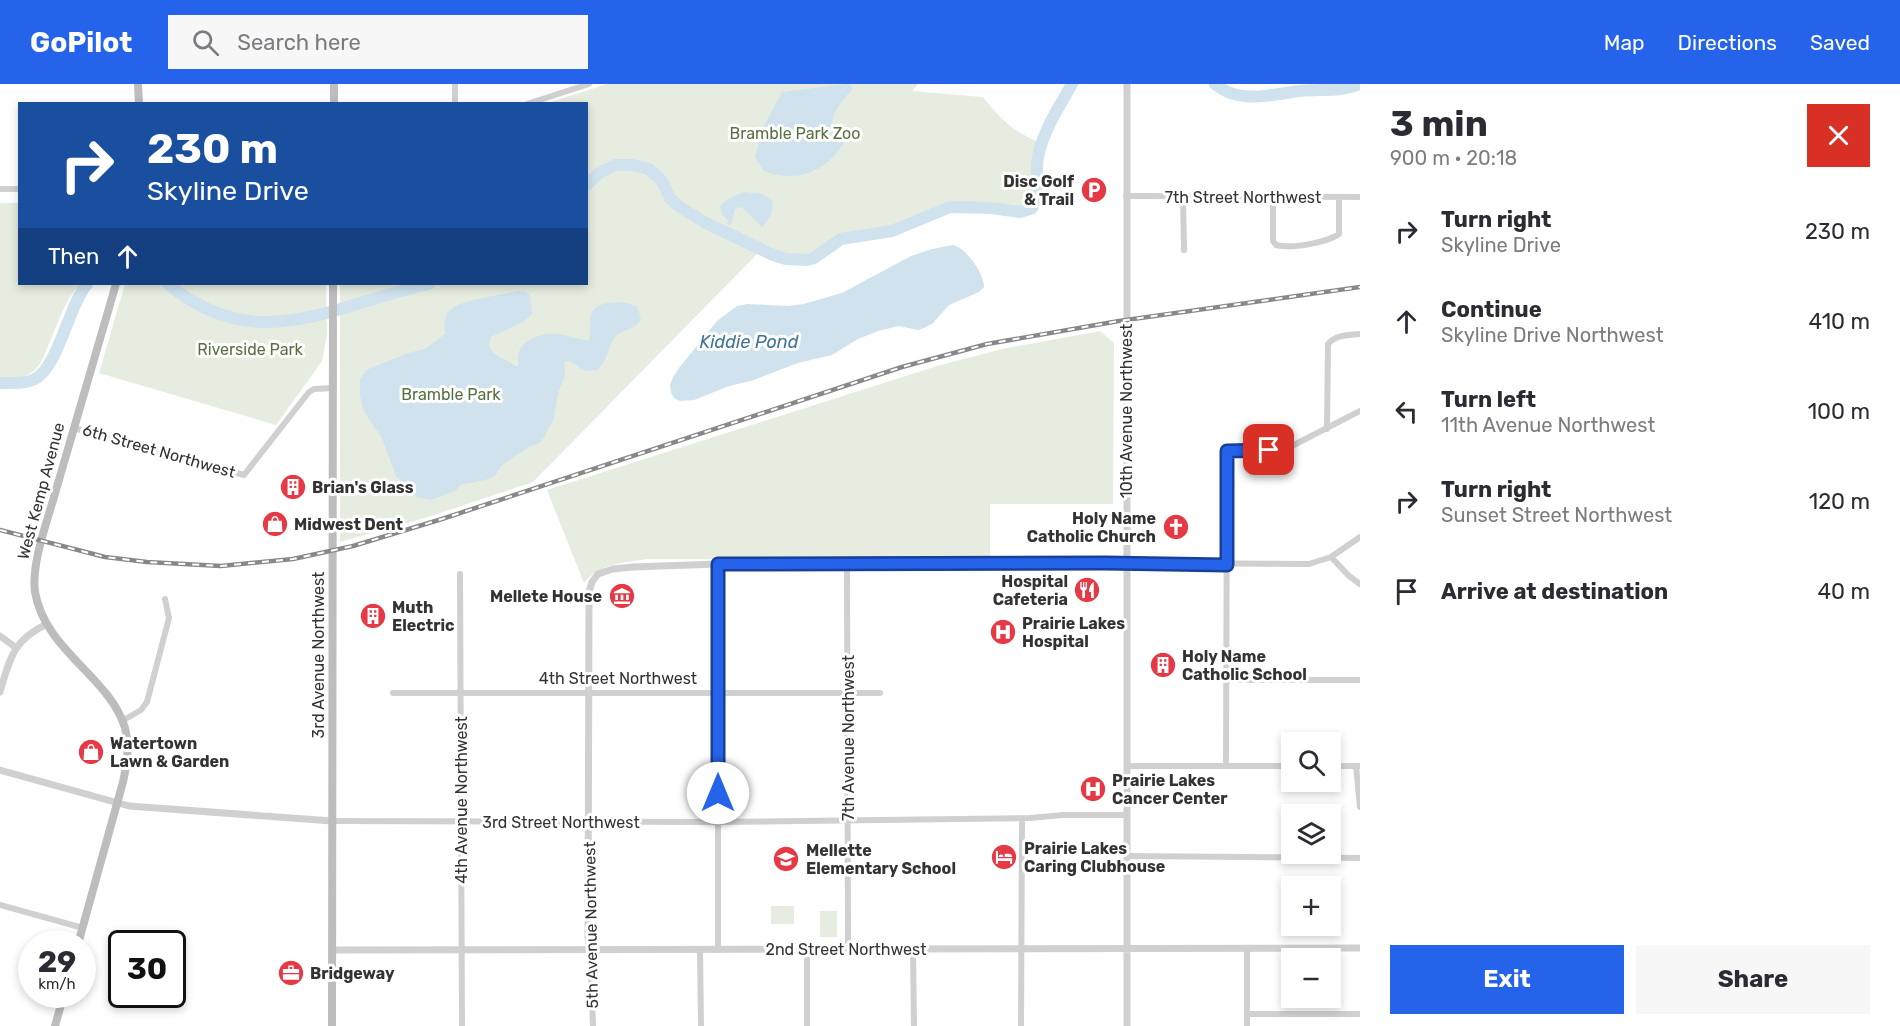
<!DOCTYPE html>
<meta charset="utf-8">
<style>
body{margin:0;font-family:Rubik,sans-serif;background:#f7f7f7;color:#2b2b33;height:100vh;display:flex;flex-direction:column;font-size:22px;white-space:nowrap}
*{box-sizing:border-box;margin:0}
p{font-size:20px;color:#7c7c81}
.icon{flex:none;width:33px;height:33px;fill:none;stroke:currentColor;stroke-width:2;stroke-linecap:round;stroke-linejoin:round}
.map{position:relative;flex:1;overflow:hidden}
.drawer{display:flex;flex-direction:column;background:#fff;width:540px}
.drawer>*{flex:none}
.banner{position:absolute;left:18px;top:18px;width:570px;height:183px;border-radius:0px;box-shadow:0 3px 9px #0003;background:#1a4fa0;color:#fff;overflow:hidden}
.tools{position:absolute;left:1281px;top:648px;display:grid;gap:12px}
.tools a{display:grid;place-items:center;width:60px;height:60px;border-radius:0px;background:#fff;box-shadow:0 3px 9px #0003;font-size:30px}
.speed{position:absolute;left:18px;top:846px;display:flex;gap:12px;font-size:30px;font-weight:700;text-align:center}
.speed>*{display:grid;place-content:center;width:78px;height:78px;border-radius:50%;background:#fff;box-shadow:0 3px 9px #0003;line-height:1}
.speed small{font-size:15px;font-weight:400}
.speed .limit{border:3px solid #111;border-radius:9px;background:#fff;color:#111}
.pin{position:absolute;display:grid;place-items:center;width:51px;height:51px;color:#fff;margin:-26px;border-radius:12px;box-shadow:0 3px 9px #0006}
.me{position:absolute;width:66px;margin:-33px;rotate:0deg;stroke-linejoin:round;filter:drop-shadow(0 0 4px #0008)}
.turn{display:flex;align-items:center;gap:21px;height:126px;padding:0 30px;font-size:27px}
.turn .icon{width:78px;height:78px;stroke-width:2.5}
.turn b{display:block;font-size:42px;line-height:51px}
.then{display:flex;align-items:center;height:57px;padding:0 30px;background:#0003;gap:12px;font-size:22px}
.round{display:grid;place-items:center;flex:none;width:63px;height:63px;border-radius:0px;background:#f7f7f7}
.overview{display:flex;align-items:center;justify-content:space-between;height:102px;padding:0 30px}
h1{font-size:36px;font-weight:700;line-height:45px}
.cta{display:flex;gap:12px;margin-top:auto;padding:12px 30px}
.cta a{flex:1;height:69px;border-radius:0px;background:#2563eb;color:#fff;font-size:24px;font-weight:700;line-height:69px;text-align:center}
.cta a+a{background:#f7f7f7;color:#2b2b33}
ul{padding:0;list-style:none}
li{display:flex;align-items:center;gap:18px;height:90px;padding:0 30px}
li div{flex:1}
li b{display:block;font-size:22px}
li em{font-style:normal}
header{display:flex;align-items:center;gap:36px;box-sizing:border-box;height:84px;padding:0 30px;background:#2563eb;color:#fff}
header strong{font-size:28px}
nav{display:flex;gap:33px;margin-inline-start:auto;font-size:21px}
.search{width:420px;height:54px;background:#f7f7f7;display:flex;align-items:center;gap:15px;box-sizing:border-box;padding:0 21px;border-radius:0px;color:#7c7c81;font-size:22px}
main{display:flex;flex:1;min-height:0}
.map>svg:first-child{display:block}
.green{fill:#e6ecdf}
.water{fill:#cfe2ee}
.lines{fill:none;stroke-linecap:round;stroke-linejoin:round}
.river{stroke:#cfe2ee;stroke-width:12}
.minor{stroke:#d0d0d0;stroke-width:6}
.tertiary{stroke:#d0d0d0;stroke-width:7}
.secondary{stroke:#bdbdbd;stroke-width:8}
.rail-casing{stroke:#888;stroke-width:4.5}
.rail{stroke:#fff;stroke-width:2;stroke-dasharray:7;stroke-linecap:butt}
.route-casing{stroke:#184099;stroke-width:15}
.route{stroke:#2563eb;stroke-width:10}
.labels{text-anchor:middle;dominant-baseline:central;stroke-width:6;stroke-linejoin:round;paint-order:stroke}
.park-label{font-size:16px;fill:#56703f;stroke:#fff}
.poi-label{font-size:16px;font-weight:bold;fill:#333;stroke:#fff;text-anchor:start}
.street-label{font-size:16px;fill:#333;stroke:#fff}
.water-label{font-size:18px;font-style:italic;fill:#3f7597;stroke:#fff}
</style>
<header>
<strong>GoPilot</strong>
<div class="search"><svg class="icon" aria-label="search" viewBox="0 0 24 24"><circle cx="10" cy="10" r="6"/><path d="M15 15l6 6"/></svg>Search here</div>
<nav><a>Map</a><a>Directions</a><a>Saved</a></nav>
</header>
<main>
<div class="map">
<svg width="1360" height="942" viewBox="0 0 1360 942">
<rect width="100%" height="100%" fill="#fff"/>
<path class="green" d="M607 0H918L912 7 983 13C1003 38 1013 47 1042 60L1036 89V110L1032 124 1020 128 991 124 950 123 892 147 841 155 814 174 807 176 786 175 762 165 533 398 425 434 340 458V200H586V20L548 19Z
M0 119H19L20 200H80C65 216 59 237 50 257 46 267 42 279 35 286 24 295 13 296 0 295Z
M125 200H326L327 250 322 277 276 341 99 289Z
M1100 247 1114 259 1113 420H990V475H647C624 479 599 479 584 499L547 406 937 282 1002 265Z
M771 822H794V840H771Z
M820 827H837V853H820Z"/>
<path class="water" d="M846 0 851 1 852 6C841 17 829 33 831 49L842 54 843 60C825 89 796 99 764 87L755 73 763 44 782 8Z
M744 108 762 110 772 116C775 126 769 137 762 143L742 123 735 125 731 141 727 140 728 136 722 130 720 123C727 113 734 113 744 108Z
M953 161C966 164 984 189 984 203L979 208 949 221 933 239 924 244 918 246 899 242 878 247 858 255 832 271 798 279 751 297 729 302 694 316 680 317 675 315 671 309 670 301 673 293 679 284 717 237 737 222 747 220 788 222 804 220 842 209 911 172 932 165Z
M518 207 526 208 530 212 532 230 523 238 491 253 489 261 493 269 516 282 519 281C513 259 537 249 556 250 567 251 578 256 589 256 592 247 588 237 592 228 599 215 628 217 637 223L641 234C637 246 623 244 615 253 607 264 608 277 597 286L586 287 569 277 564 278 565 292 558 309 554 334 543 355 538 360 530 362 501 382 495 392 489 395 460 401 457 406 431 416 417 413 396 392 382 354 364 328 360 312V296L366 286 408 269 425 265 445 250C444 243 444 232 449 227 461 215 501 211 518 207Z"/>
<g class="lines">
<path class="river" d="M1215 0C1239 21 1273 10 1300 7 1320 5 1341 8 1360 0
M586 102 599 89 615 81H633L649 85 662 97 670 114 677 121 704 138 773 171 786 175 807 176 814 174 841 155 892 147 950 123 991 124 1020 128 1032 124C1040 108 1035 90 1038 73 1043 47 1059 23 1072 0
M168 200C258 274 332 221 429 200
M0 299C11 299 23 300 33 296 58 286 68 222 87 200"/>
<path class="minor" d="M455 20V0
M527 20 589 0
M0 105H20
M1126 112 1360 113
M1183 112 1184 166
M1273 113V157L1276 161C1291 165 1326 159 1339 150V113
M74 344 244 391 309 308 314 305 333 304
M1327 345 1328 260C1335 251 1349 251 1360 250
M1331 473 1349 492 1360 500
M847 479 848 865
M1126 479 1309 480 1331 473 1360 453
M718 480V866
M460 490 462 942
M1227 596H1360
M393 609H880
M122 637 141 626 147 618 169 534 165 515
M1127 682H1292
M1226 682 1227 367 1288 364 1360 327
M1330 682H1360
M1356 682 1360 723
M332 737 718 738 1030 734 1063 731H1127
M1127 772 1360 774
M0 821 83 844
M1247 864V942
M913 865 914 942
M590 866 593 942
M700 866 701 942
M807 866V942
M1247 930H1360
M1021 942 1022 734"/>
<path class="tertiary" d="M0 552 15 563
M0 608C10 574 13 556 47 540
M0 686 129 722 332 737
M332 866 1360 864
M590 866 588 853 589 508 592 498 598 490 613 485 633 483 718 480 1126 479
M1127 942V0"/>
<path class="secondary" d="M138 0 139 20
M334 20V0
M78 860 123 698C127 680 130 662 125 644 110 593 45 567 35 508 31 479 48 435 56 406 76 337 96 268 116 200
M55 942 64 910
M332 942 333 200"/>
<g class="rail-casing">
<path id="rail" d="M0 446 105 473 147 478 221 482 293 475 353 462 442 435 902 283 987 260 1119 237 1360 203"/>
</g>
<use href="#rail" class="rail"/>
</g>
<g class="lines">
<g class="route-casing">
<path id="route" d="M718 709V480L1105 479 1227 481V367L1269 366"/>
</g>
<use href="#route" class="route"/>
</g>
<defs>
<g id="parking-disc" transform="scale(1.35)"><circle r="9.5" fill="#e63946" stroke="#fff"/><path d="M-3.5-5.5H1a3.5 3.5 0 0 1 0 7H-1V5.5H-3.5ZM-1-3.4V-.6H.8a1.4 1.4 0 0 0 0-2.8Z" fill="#fff"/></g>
<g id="building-disc" transform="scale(1.35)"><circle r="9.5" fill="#e63946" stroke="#fff"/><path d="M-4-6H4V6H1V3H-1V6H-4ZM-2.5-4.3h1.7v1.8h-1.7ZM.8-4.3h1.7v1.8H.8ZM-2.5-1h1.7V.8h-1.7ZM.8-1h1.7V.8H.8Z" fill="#fff"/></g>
<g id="shop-disc" transform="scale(1.35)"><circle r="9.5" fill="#e63946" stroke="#fff"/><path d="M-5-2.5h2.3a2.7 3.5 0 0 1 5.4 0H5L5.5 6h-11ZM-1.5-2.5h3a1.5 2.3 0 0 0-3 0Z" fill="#fff"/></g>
<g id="church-disc" transform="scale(1.35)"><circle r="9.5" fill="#e63946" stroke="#fff"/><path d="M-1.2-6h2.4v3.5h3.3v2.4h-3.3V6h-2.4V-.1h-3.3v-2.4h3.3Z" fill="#fff"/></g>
<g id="restaurant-disc" transform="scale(1.35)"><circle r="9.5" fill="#e63946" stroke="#fff"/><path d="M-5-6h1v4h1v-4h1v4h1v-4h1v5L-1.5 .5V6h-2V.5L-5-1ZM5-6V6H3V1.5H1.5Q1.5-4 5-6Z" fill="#fff"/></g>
<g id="museum-disc" transform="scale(1.35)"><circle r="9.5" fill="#e63946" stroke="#fff"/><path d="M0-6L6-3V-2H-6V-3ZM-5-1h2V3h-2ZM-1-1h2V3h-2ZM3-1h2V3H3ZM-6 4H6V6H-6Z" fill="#fff"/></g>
<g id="hospital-disc" transform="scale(1.35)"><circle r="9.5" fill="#e63946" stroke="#fff"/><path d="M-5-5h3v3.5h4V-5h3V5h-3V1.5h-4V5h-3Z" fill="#fff"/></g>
<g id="hotel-disc" transform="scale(1.35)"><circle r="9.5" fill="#e63946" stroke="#fff"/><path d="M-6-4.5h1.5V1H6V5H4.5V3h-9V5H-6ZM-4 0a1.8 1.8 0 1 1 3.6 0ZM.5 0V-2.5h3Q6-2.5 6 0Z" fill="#fff"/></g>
<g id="school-disc" transform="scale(1.35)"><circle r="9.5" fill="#e63946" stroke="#fff"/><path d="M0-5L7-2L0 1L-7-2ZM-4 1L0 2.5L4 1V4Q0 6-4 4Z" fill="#fff"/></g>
<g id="office-disc" transform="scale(1.35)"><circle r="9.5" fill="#e63946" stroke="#fff"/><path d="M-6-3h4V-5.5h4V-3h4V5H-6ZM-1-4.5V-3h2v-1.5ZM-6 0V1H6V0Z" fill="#fff"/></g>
</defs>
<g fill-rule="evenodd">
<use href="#parking-disc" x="1094" y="106"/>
<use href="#building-disc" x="293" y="403"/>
<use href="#shop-disc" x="275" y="440"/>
<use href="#church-disc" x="1176" y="443"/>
<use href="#restaurant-disc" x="1087" y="506"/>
<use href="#museum-disc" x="622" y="512"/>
<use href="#building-disc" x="373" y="532"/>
<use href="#hospital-disc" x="1003" y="548"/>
<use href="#building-disc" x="1163" y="581"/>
<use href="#shop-disc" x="91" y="668"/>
<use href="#hospital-disc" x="1093" y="705"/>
<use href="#hotel-disc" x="1004" y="773"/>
<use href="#school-disc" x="786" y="775"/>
<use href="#office-disc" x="291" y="889"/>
</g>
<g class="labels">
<g class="park-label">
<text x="795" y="49">Bramble Park Zoo</text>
<text x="250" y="265">Riverside Park</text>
<text x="451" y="310">Bramble Park</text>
</g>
<g class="poi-label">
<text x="1074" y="97" text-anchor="end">Disc Golf<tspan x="1074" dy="18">&amp; Trail</tspan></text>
<text x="312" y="403">Brian's Glass</text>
<text x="1156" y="434" text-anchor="end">Holy Name<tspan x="1156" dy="18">Catholic Church</tspan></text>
<text x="294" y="440">Midwest Dent</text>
<text x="1068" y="497" text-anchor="end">Hospital<tspan x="1068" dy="18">Cafeteria</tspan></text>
<text x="602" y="512" text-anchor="end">Mellete House</text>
<text x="392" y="523">Muth<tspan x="392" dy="18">Electric</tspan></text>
<text x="1022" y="539">Prairie Lakes<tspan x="1022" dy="18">Hospital</tspan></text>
<text x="1182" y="572">Holy Name<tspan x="1182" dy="18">Catholic School</tspan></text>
<text x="110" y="659">Watertown<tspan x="110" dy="18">Lawn &amp; Garden</tspan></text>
<text x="1112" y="696">Prairie Lakes<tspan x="1112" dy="18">Cancer Center</tspan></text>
<text x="1024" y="764">Prairie Lakes<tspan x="1024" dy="18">Caring Clubhouse</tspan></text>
<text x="806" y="766">Mellette<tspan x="806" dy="18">Elementary School</tspan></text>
<text x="310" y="889">Bridgeway</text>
</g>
<g class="street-label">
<text x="1243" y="113">7th Street Northwest</text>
<text transform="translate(1126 327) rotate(-90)">10th Avenue Northwest</text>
<text transform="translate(159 367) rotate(16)">6th Street Northwest</text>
<text transform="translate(41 407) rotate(-75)">West Kemp Avenue</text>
<text transform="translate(318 571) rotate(-90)">3rd Avenue Northwest</text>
<text x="618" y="594">4th Street Northwest</text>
<text transform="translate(848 654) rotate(-90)">7th Avenue Northwest</text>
<text transform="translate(461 716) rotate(-90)">4th Avenue Northwest</text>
<text x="561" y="738">3rd Street Northwest</text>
<text transform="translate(591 841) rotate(-91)">5th Avenue Northwest</text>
<text x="846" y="865">2nd Street Northwest</text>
</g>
<g class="water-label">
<text x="749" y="258">Kiddie Pond</text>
</g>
</g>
</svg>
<div class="tools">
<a><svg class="icon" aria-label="search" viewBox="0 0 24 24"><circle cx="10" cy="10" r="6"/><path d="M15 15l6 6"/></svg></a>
<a><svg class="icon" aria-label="layers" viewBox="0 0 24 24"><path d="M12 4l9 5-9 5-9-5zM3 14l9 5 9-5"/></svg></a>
<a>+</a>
<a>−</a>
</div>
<div class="speed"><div>29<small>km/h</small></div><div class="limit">30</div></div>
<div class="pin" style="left:1269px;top:366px;background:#d93025"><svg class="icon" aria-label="arrive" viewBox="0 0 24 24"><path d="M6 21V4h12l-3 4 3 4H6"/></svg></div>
<svg class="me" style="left:718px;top:709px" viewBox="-20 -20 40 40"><circle r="19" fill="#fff"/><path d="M0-13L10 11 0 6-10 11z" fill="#2563eb"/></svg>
<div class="banner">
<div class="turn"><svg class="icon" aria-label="right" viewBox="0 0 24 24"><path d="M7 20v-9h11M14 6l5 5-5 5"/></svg><div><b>230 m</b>Skyline Drive</div></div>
<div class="then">Then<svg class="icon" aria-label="ahead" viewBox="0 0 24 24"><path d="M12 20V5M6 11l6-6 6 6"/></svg></div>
</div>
</div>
<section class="drawer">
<div class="overview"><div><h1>3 min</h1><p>900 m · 20:18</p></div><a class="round" style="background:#d93025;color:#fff"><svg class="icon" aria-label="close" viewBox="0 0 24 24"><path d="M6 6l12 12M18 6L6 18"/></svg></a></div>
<ul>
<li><svg class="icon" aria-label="right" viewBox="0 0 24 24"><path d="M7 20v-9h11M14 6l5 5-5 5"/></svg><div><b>Turn right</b><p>Skyline Drive</p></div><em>230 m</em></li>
<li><svg class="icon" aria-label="ahead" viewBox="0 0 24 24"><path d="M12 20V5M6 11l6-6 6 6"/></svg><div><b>Continue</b><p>Skyline Drive Northwest</p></div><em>410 m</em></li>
<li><svg class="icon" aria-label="left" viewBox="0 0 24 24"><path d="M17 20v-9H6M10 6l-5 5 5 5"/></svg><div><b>Turn left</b><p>11th Avenue Northwest</p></div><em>100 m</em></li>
<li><svg class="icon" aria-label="right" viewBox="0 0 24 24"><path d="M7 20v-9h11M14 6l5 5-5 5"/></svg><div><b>Turn right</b><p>Sunset Street Northwest</p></div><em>120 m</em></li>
<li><svg class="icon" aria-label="arrive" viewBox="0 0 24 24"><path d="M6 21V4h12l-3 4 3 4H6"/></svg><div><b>Arrive at destination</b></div><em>40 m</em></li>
</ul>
<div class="cta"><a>Exit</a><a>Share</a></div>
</section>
</main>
